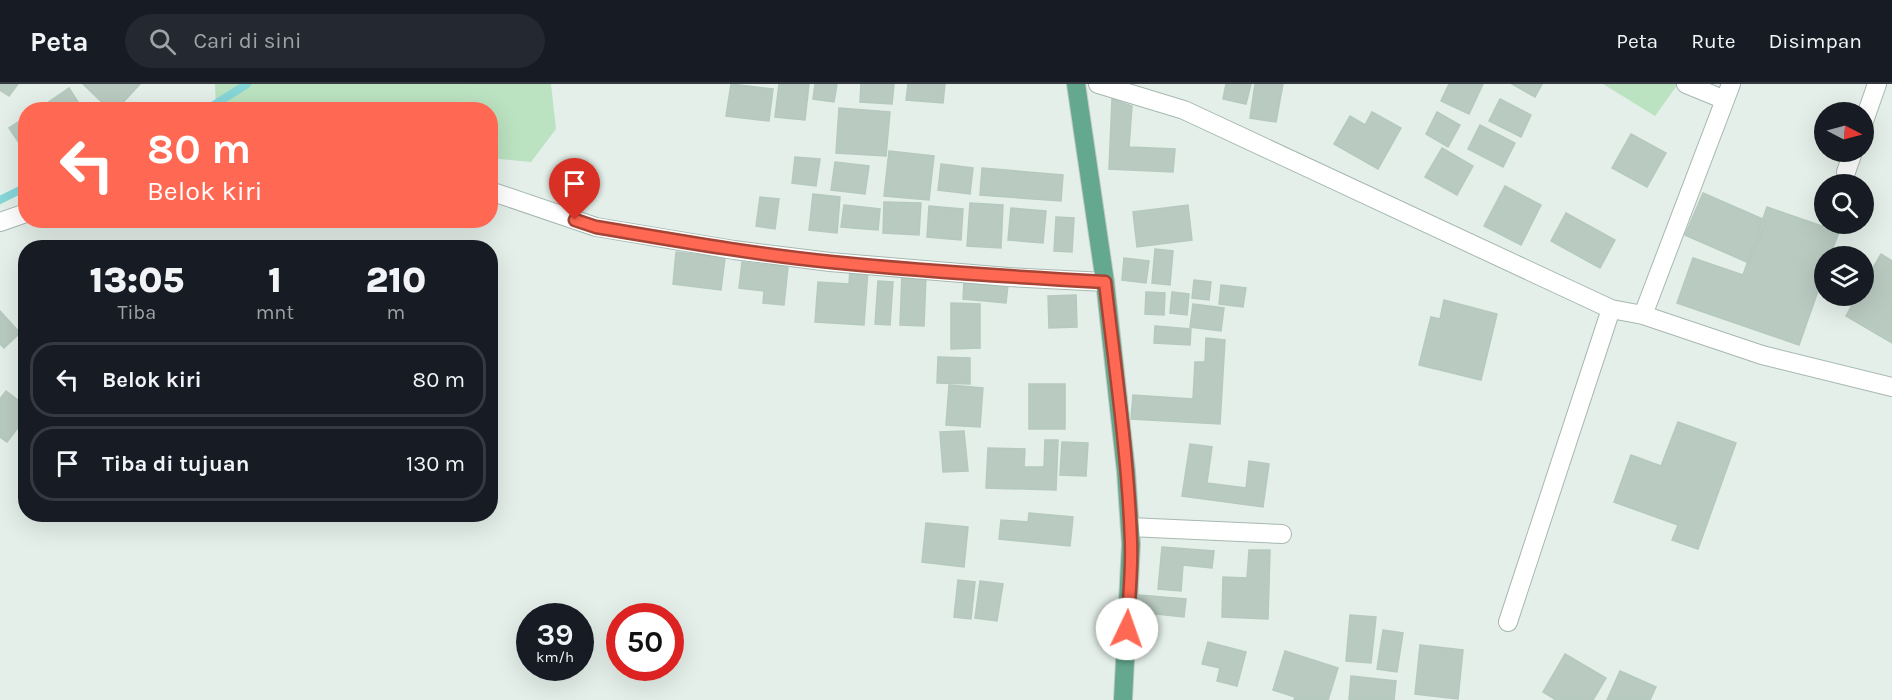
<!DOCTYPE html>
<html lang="id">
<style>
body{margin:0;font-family:Karla,sans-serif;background:#242831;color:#f1f3f6;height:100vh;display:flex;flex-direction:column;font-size:22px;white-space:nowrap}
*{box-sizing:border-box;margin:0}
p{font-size:20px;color:#9ea1a6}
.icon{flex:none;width:33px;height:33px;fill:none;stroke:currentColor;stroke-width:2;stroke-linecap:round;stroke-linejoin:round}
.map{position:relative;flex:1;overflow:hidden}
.side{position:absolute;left:18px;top:156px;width:480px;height:282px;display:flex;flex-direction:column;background:#171b24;border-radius:24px;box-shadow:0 6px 24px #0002}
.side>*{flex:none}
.guide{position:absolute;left:18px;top:18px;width:480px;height:126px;border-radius:24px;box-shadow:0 6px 24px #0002;background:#ff6852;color:#fff;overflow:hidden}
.needle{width:39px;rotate:96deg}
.buttons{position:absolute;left:1814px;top:18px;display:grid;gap:12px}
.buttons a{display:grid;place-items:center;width:60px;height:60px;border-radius:50%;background:#171b24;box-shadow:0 6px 24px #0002;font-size:30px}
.speed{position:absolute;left:516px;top:519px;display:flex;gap:12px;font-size:30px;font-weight:700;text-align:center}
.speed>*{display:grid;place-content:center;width:78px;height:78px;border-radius:50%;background:#171b24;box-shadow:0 6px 24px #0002;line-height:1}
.speed small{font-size:15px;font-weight:400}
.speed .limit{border:9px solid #d22;background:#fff;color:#111}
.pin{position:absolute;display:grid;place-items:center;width:51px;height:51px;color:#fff;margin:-62px -26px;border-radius:50% 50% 50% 0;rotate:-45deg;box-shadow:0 0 6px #0007}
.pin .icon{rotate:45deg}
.me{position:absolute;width:66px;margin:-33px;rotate:3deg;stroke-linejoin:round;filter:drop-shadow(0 0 4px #0008)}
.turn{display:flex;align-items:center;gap:21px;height:126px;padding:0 30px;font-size:27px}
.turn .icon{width:78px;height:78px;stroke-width:2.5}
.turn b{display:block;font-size:42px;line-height:51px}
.eta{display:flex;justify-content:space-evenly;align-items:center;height:102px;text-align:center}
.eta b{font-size:36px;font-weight:800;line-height:42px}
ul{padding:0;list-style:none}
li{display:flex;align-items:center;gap:18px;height:75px;margin:0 12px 9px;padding:0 18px;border:3px solid #363941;border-radius:24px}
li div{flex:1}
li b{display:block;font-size:22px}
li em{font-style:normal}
header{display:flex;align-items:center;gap:36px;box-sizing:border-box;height:84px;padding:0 30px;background:#171b24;border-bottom:2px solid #363941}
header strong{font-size:28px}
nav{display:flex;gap:33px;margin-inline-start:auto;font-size:21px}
.search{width:420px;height:54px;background:#242831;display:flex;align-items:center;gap:15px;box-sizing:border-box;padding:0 21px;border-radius:33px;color:#9ea1a6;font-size:22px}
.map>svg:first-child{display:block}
.green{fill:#bbe2c1}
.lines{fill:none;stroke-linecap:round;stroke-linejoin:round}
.stream{stroke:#87d6d8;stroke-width:8}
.building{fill:#b9cac1;stroke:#b5c9bf;stroke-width:1.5}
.minor-casing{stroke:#a6b8b0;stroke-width:20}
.major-casing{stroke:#c1cac7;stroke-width:20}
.minor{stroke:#fff;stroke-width:18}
.major{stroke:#64a88f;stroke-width:18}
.route-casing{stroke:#a64435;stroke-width:15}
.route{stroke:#ff6852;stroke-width:10}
</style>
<header>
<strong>Peta</strong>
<div class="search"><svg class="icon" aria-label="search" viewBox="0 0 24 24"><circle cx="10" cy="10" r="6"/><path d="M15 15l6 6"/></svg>Cari di sini</div>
<nav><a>Peta</a><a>Rute</a><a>Disimpan</a></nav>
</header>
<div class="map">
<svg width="1892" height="616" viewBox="0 0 1892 616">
<rect width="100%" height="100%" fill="#e4efe9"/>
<path class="green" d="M215 0H551L556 45 531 78 491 74 490 26 216 25Z
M1603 0H1678L1655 32Z"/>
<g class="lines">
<path class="stream" d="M206 26 247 0
M0 116 26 103"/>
</g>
<path class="building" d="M0 0H18L9 12 0 6Z
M83 0H140L116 26H110Z
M731 0 773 5 769 37 726 32Z
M779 0H809L805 36 775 33Z
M815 0H837L834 18 813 15Z
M861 0H894L892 20 860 18Z
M908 0H945L943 19 906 16Z
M1226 0H1251L1246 20 1223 15Z
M1255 0H1283L1276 38 1250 34Z
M1449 0H1483L1469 30 1441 17Z
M1512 0H1542L1535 13Z
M69 4 83 26H37Z
M1112 15 1132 22 1129 63 1175 65 1173 88 1109 85Z
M1500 15 1531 31 1521 53 1489 37Z
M839 24 890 28 886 72 836 69Z
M1372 28 1401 44 1378 85 1334 60 1350 32 1365 41Z
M1437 28 1460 41 1448 63 1426 50Z
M26 33V69L9 44Z
M1480 41 1515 59 1503 83 1468 65Z
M1631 50 1666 69 1647 103 1612 84Z
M1442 64 1473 82 1457 111 1425 93Z
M889 67 934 72 929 116 884 112Z
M795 73 820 75 816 102 792 99Z
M835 78 869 82 865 110 831 106Z
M941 80 973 84 970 110 938 106Z
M982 84 1063 91 1061 117 980 111Z
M1505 102 1541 121 1521 161 1484 142Z
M1703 109 1767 137 1749 179 1685 151Z
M813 110 840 113 837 149 809 146Z
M760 113 779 115 775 145 756 142Z
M884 118 921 119 919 151 883 149Z
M970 119 1003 121 1001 164 967 162Z
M844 121 880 125 878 146 841 143Z
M1188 121 1192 156 1137 163 1133 128Z
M929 122 963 125 961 156 927 153Z
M1767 123 1839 148 1830 172H1824V190L1799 261 1677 219 1693 174 1743 191Z
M1011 124 1046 127 1043 159 1008 156Z
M1566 129 1615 156 1600 184 1551 157Z
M1056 133 1074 134 1072 168 1054 167Z
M1155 165 1173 167 1170 201 1152 199Z
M676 168 725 174 721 206 673 200Z
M1881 170 1892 177V259L1846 232 1857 212H1863V201Z
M1124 174 1149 177 1146 199 1122 196Z
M742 178 788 183 784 221 763 219 764 207 739 204Z
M850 185 868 186 864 241 815 238 818 198 849 200Z
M902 189 926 191 924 242 900 241Z
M1194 196 1211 198 1209 216 1192 214Z
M878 197 893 198 890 241 875 240Z
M964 197 1008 201 1006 219 963 215Z
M1221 201 1246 204 1243 223 1219 220Z
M1146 208 1165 209 1164 231 1145 230Z
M1172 208 1189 210 1187 231 1170 229Z
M1076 211 1077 243 1049 244 1048 212Z
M1444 216 1497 230 1481 296 1419 281 1431 233 1440 235Z
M951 219 980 220V264L951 265Z
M1193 220 1224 224 1221 247 1190 243Z
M0 227 20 249 4 264 0 260Z
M1155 242 1191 245 1190 261 1154 259Z
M1206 254 1225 256 1220 340 1131 335 1133 311 1193 315 1195 278H1205Z
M938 273 970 274V300L937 299Z
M1029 300H1065V345H1029Z
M949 301 983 304 980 343 946 341Z
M6 307 26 322V333L7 358 0 353V315Z
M1678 338 1736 359 1698 465 1672 456 1678 441 1614 418 1631 371 1661 382Z
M964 347 968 387 943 388 940 348Z
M1045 356H1058L1056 406 986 404 988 364 1025 365 1024 383H1044Z
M1062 358 1088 359 1086 392 1060 391Z
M1190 360 1212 363 1207 399 1246 404 1249 377 1269 380 1263 423 1182 412Z
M1029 429 1073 433 1070 462 999 455 1001 436 1028 438Z
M926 439 968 443 964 483 922 478Z
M1162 463 1214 467 1212 484 1183 481 1181 507 1158 505Z
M1249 466H1270L1268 535 1222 533 1223 493 1247 494Z
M958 496 975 498 971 535 954 533Z
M980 497 1003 500 997 537 975 534Z
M1138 511 1186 515 1184 533 1137 528Z
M1350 531 1376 533 1371 579 1346 577Z
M1383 546 1403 549 1397 588 1377 585Z
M1208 558 1246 568 1237 602 1217 597 1220 584 1202 580Z
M1420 561 1463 566 1458 615 1415 610Z
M1285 567 1338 584 1328 616H1294L1295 613 1273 606Z
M1565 570 1606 594 1593 616H1556L1543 608Z
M1620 587 1656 603 1650 616H1607Z
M1351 592 1396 597 1394 616H1349Z"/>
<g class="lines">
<g class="minor-casing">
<path id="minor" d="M1098 0 1184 26 1611 225 1643 231 1762 271 1892 303
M1686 0 1725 16
M1863 40 1877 0
M1846 88 1853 68
M490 107 596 143 734 166 830 178 1008 193 1105 198
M0 138 26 129
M1643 231 1731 0
M1130 443 1282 450
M1508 538 1611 225"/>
</g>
<g class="major-casing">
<path id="major" d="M1076 0 1105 198 1126 387 1131 460 1123 616"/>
</g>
<use href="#minor" class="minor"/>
<use href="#major" class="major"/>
</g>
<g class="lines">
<g class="route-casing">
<path id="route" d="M575 136 596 143C674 156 752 170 831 178 922 187 1013 193 1105 198 1115 284 1128 371 1131 458 1132 487 1129 516 1127 545"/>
</g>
<use href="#route" class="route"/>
</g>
</svg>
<div class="buttons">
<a><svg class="needle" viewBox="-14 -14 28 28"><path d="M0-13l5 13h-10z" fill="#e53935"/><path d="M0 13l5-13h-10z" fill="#9ea1a6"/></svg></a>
<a><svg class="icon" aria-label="search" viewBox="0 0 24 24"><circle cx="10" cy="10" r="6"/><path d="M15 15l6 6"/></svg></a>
<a><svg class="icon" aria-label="layers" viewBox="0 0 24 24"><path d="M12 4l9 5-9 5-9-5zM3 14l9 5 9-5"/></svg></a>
</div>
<div class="speed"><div>39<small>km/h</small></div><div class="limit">50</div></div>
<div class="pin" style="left:575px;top:136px;background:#d93025"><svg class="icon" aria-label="arrive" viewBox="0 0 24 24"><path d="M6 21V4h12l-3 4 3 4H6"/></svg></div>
<svg class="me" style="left:1127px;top:545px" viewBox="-20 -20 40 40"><circle r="19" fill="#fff"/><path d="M0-13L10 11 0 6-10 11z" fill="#ff6852"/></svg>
<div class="guide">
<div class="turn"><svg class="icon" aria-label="left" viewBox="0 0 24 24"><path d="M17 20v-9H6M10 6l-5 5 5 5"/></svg><div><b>80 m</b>Belok kiri</div></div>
</div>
<section class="side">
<div class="eta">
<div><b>13:05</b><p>Tiba</p></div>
<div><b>1</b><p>mnt</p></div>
<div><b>210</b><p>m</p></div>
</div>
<ul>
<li><svg class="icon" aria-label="left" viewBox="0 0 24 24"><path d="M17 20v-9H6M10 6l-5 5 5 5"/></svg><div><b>Belok kiri</b></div><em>80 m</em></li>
<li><svg class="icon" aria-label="arrive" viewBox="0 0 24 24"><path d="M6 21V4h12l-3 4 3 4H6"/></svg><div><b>Tiba di tujuan</b></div><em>130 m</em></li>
</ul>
</section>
</div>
